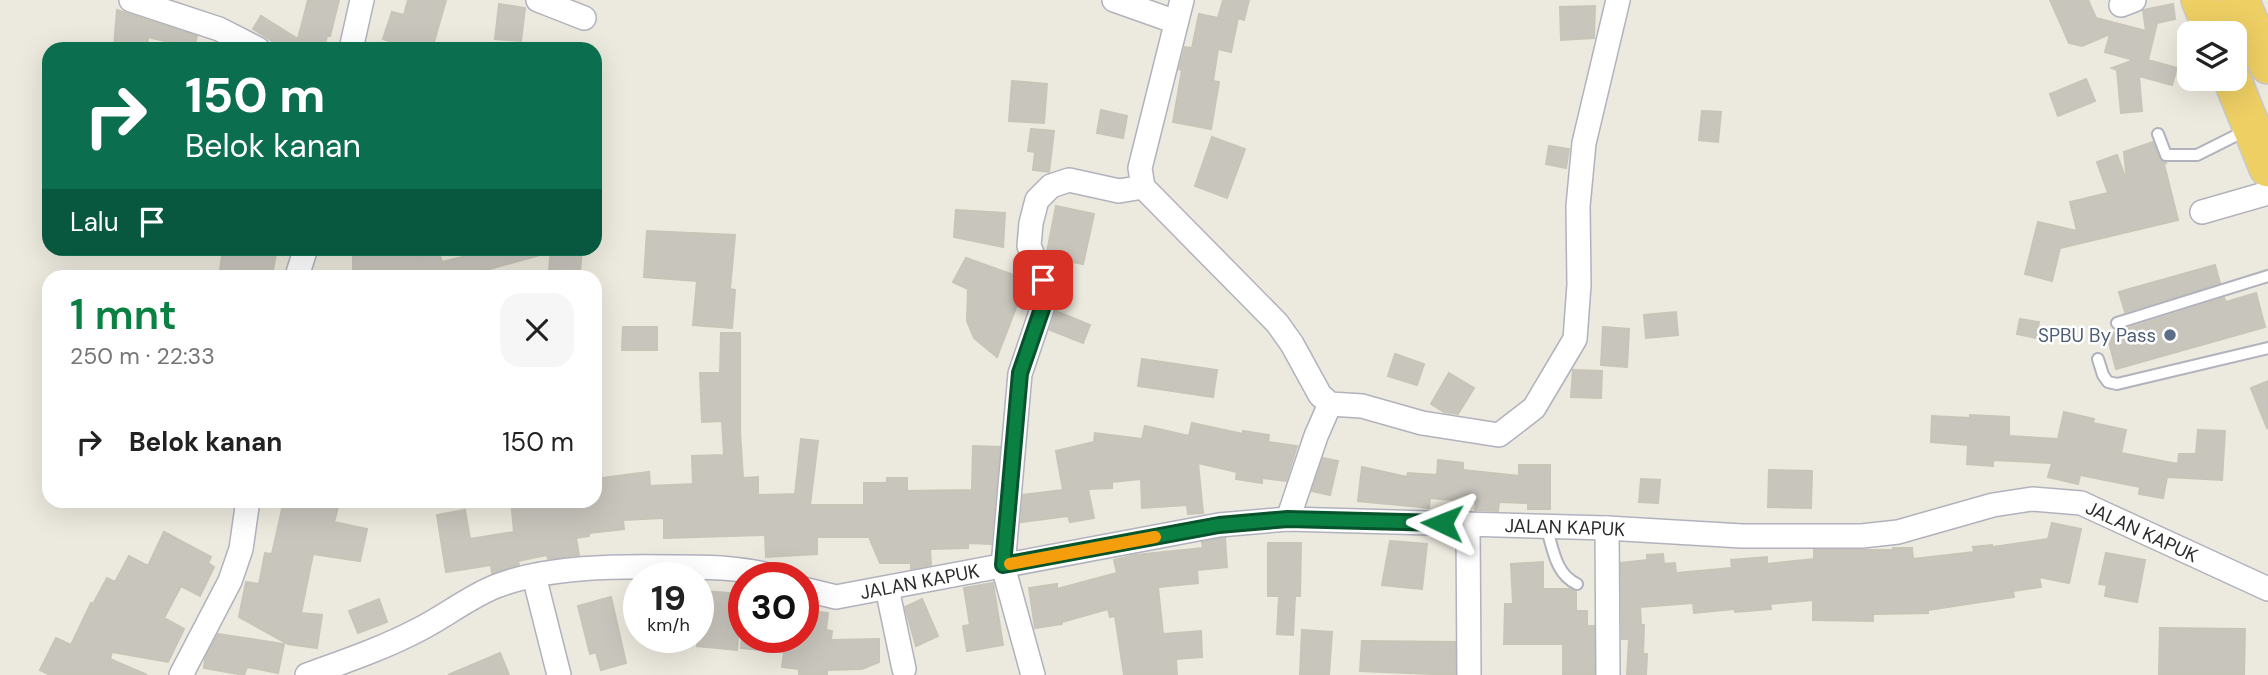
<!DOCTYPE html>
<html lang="id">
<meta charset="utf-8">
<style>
body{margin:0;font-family:"DM Sans",sans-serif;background:#f6f6f6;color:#222;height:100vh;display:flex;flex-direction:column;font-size:26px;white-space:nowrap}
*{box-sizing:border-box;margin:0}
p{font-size:23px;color:#767676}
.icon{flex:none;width:38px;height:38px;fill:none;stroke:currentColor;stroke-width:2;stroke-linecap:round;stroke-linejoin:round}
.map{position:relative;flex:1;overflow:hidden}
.side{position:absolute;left:42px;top:270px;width:560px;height:238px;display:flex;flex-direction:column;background:#fff;border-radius:21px;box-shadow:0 7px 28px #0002}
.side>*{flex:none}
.hud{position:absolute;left:42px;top:42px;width:560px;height:214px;border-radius:21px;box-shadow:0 7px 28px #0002;background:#0b6e4f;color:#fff;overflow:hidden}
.tools{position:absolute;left:2177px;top:21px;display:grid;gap:14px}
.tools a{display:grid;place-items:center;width:70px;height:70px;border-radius:14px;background:#fff;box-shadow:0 7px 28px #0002;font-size:35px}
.speed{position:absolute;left:623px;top:562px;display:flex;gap:14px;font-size:35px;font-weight:700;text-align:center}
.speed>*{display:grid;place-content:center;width:91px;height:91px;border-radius:50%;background:#fff;box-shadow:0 7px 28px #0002;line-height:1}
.speed small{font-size:18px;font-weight:400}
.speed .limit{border:10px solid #d22;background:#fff;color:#111}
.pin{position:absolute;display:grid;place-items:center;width:60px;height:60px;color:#fff;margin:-30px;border-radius:14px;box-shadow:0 4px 10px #0006}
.me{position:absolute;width:77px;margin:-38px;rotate:272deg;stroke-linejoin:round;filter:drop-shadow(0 0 5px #0008)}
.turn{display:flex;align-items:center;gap:24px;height:147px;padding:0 28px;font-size:32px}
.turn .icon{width:91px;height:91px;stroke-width:2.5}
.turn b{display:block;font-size:49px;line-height:60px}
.then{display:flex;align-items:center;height:66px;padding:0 28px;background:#0003;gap:14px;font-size:26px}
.round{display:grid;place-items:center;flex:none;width:74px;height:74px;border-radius:21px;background:#f6f6f6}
.overview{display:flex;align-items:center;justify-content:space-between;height:119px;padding:0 28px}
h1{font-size:42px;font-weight:600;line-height:52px;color:#0b8043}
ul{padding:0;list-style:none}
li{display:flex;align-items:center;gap:21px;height:105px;padding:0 28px}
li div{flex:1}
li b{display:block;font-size:26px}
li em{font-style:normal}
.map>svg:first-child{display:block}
.building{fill:#c8c5bd;stroke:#c7c5b8;stroke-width:2}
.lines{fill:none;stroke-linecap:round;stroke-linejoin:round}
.service-casing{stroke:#b1b2be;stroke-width:14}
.minor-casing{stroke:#b1b2be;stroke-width:26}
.trunk-casing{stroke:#c8c8c8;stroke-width:40}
.service{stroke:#fff;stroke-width:10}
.minor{stroke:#fff;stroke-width:23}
.trunk{stroke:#eecf64;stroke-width:37}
.route-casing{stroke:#07532c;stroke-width:18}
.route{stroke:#0b8043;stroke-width:12}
.slow{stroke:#f59e0b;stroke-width:12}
.service-dot{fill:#5c6f8a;stroke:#fff;stroke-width:2.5}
.labels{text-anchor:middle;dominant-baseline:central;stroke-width:5;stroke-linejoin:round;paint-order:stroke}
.service-label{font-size:19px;fill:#4e5e75;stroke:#fff;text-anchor:end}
.street-label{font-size:19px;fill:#2b2b2b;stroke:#fff}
</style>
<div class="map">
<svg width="2268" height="675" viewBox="0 0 2268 675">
<rect width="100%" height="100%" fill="#ece9de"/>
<path class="building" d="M308 0H339L330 36H327L324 49H285L253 29 261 16 298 39Z
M408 0H446L432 49H416L383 39 392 12 404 15Z
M1223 0H1249L1244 20 1238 18 1231 52 1218 49 1213 81 1219 82 1211 129 1173 122 1182 70 1179 69 1185 47 1192 48 1199 14 1218 18Z
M2050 0H2088L2096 18 2146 31 2143 10 2173 4 2175 19 2157 23 2148 60 2177 68 2172 85 2139 76 2142 111 2121 113 2117 70 2112 68 2134 60 2105 52 2110 34 2082 46 2069 43Z
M499 4 525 8 521 41 495 39Z
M1595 6 1594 38 1561 40 1560 7Z
M117 10 197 36 194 48 148 37 147 49 114 47Z
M2086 79 2095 101 2058 116 2050 94Z
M1012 81 1047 84 1044 123 1009 121Z
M1101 110 1127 116 1123 138 1097 133Z
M1702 111 1721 112 1718 142 1699 140Z
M1031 129 1054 131 1049 172 1033 170 1035 152 1028 151Z
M1212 137 1245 149 1227 198 1195 186Z
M2153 142 2159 158 2166 163 2164 164 2178 220 2060 248 2052 281 2025 274 2038 222 2077 231 2070 202 2108 193 2097 162 2117 155 2127 182 2124 152Z
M1549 146 1569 149 1566 168 1546 164Z
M1056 206 1094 214 1083 264 1048 257 1047 252Z
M956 210 1005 213 1003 247 954 237Z
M647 231 735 235 730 289 735 290 732 328 693 325 697 281 644 277Z
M223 248H277L272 276 220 270Z
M353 248H418V257L438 251 442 262 487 251 486 248H547V253L486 270 487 276H353Z
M551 248H582L580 273 549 270Z
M966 258 1028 280 1032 296 1027 309 1017 305 997 357 974 338 967 321 968 289 953 282Z
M2215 265 2220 283 2125 312 2119 292Z
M2256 293 2265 327 2116 369 2107 335 2224 298 2226 302Z
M1056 311 1090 325 1083 343 1050 330Z
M1676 312 1678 335 1646 338 1644 315Z
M2020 319 2039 322 2036 338 2017 334Z
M623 327H657V350H622Z
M1603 327 1629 329 1627 367 1601 365Z
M721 333H740V431L743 478 758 477V495L795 494 801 439 818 441 810 505H864V483H887V478H907V491L972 490 973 446 1000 447 991 544 968 543V548L930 549 931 565 911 569V563H880L869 537H817V554L766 557 765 535 664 538V518L623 520 624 529 589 533V536L576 538 579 555 548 559 547 555 518 561 519 565 492 573 491 565 446 572 437 515 465 510 470 539 514 532 511 500H595V479L649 472 650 486 693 484 692 456 724 455 722 421 702 422 700 373H720Z
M1395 354 1424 364 1417 385 1388 376Z
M1142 359 1217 370 1213 397 1138 386Z
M1573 370 1602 371 1601 398 1571 397Z
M1449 373 1474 388 1458 414 1444 412 1431 404Z
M2268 381V427L2267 428 2251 388Z
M2064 412 2094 419 2093 423 2126 430 2121 453 2178 464 2179 454H2196L2198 430 2225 431 2222 480 2167 477 2163 498 2139 494 2140 487 2080 475 2078 484 2048 477 2052 463 1993 460V466L1967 464 1968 445 1931 442 1932 416 1970 418V415L2009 417V436L2058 439Z
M1192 423 1243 434V431L1269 435 1268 442 1297 446 1286 481 1262 478V483L1236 479 1237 472 1198 463 1203 513 1188 514 1187 505 1142 508 1141 479 1112 482V488L1088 489 1094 518 1070 522 1068 516 1021 522 1023 495 1063 490 1056 451 1094 442 1095 433 1142 439 1145 426 1189 436Z
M1323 458 1338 461 1330 495 1312 491Z
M1438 460 1463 463V470L1519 476V465H1550V509H1528V503L1499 502 1498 511 1475 510 1476 502 1430 498 1429 508 1358 501 1362 467 1407 477 1408 473 1437 475Z
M1769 470 1812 471 1811 508 1768 507Z
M1641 479 1660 480 1658 503 1639 502Z
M284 500H340L334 522 367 529 360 561 313 554 301 613 322 615 317 648 288 644 239 617 246 582 259 584 265 553 272 554Z
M2052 523 2081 529 2069 583 2039 577 2041 587 2013 591 2014 597 1928 610V613L1873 614V621L1813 620V600L1770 604 1771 609 1735 612V609L1694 613 1693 603 1640 607 1641 625H1644L1643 654H1647L1646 675H1627L1629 639H1622L1621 563 1647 560V555L1663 554 1664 564 1675 563 1676 573 1732 568 1731 560 1767 557V564L1814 559V550H1893V548H1912L1913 559 1974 552 1973 547 1992 545 1993 547 2048 539Z
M164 532 211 557 208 563 214 567 200 596 181 586 164 618 184 629 168 662 112 652 110 659 147 675H50L40 670 56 638 71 645 91 603 93 604 107 578 115 582 129 556 148 566Z
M1225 538 1227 567 1197 570 1198 583 1158 587 1163 634 1201 631 1202 657 1176 659 1177 675H1124L1115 616 1110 617 1108 609 1062 622V624L1035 628 1029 588 1057 584V589L1117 573 1114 560 1135 555 1203 548 1202 542Z
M1390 541 1427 544 1422 589 1382 585Z
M1268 543H1301L1300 596H1295L1293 635 1277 634 1279 596H1268Z
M2106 553 2145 560 2137 602 2105 596 2107 585 2099 584Z
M1543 562V589H1570L1576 592V611H1587V626H1594V675H1563V644H1504L1505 604H1513L1511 564Z
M993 583 1003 645 967 651 963 626 970 625 964 588Z
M702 591 742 594 737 650 697 646Z
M611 597 626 663 601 670 596 652 590 654 578 606Z
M379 599 387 622 358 633 349 611Z
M922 599 938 636 916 646 905 607Z
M803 610 828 613 826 630 832 631 831 640 879 639V662L862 669 827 670V675H799V669L782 667 784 652 741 648 742 637H803Z
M2160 628 2245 629 2244 675H2159Z
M1302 630 1332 632 1329 675H1300Z
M218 634 284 644 278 673 247 667 244 675 204 668 205 658Z
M1362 641 1455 642V675L1360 671Z
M500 653 509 675H448Z"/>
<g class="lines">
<g class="service-casing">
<path id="service" d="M2158 134 2166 155H2197L2247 130
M2117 323 2268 276
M2098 359 2103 375 2108 382 2117 384 2268 348
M1546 526C1553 548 1555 574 1577 584"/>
</g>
<g class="minor-casing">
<g id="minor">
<path d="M131 0 219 29 258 49"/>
<path d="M538 0 584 18"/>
<path d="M1114 0 1176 22"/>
<path d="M2121 5 2134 0"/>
<path d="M351 49 362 0"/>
<path d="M1143 187 1277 323 1292 344 1320 395 1330 404 1362 406 1422 423 1499 435 1534 408 1575 339 1579 285 1578 206 1584 143 1618 0"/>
<path d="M2202 212 2268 193"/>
<path d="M297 276 306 248"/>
<path d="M1288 519 1316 436 1330 404"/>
<path d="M1468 524 1469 675"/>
<path d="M1607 528 1608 675"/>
<path d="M534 576 559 675"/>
<path d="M887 588 904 669"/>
<path id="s1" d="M803 589 836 597 1219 525 1288 519 1607 528 1742 536H1862L1898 532 1993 505 2032 499 2081 503 2268 589"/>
<path d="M181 675 230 581 241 549 248 500"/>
<path d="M307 675C346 661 384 648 420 629 445 616 468 598 494 587 546 566 618 566 673 567 708 567 744 567 778 578"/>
<path d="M1033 675 1003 566 1020 374 1046 297 1043 280 1029 246 1031 223 1037 200 1051 186 1069 180 1119 191 1143 187 1140 168 1182 0"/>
</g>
</g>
<g class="trunk-casing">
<path id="trunk" d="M2200 0 2214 33
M2240 0 2268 65
M2232 79 2268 168"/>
</g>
<use href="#service" class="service"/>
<use href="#minor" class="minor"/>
<use href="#trunk" class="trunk"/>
</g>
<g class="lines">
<g class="route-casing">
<path id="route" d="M1043 280 1046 297 1020 373 1003 565 1219 525 1288 519 1442 523"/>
</g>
<use href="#route" class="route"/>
<path class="slow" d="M1010 564 1155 537"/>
</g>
<circle class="service-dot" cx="2170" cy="335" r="7"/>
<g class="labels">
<g class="service-label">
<text x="2156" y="335">SPBU By Pass</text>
</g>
<g class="street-label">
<text stroke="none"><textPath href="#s1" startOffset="770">JALAN KAPUK</textPath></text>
<text stroke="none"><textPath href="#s1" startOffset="1358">JALAN KAPUK</textPath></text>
<text stroke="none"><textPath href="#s1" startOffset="119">JALAN KAPUK</textPath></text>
</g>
</g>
</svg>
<div class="tools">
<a><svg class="icon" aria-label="layers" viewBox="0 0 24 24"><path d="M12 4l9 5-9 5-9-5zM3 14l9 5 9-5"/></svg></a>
</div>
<div class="speed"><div>19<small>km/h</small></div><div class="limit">30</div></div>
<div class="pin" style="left:1043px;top:280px;background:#d93025"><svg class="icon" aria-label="arrive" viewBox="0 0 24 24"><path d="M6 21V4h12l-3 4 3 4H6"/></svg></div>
<svg class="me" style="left:1442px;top:523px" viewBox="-20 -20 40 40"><path d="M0-17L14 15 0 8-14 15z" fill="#0b8043" stroke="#fff" stroke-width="4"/></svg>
<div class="hud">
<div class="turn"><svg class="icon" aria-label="right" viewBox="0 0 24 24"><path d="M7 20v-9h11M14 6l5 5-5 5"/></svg><div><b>150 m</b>Belok kanan</div></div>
<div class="then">Lalu<svg class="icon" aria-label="arrive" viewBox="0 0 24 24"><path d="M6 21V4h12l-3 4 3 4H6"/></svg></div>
</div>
<section class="side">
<div class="overview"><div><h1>1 mnt</h1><p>250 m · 22:33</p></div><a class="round"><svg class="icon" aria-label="close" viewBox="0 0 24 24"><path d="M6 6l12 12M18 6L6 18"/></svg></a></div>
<ul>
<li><svg class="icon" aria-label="right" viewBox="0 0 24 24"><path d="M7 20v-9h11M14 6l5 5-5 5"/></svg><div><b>Belok kanan</b></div><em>150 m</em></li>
</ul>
</section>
</div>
